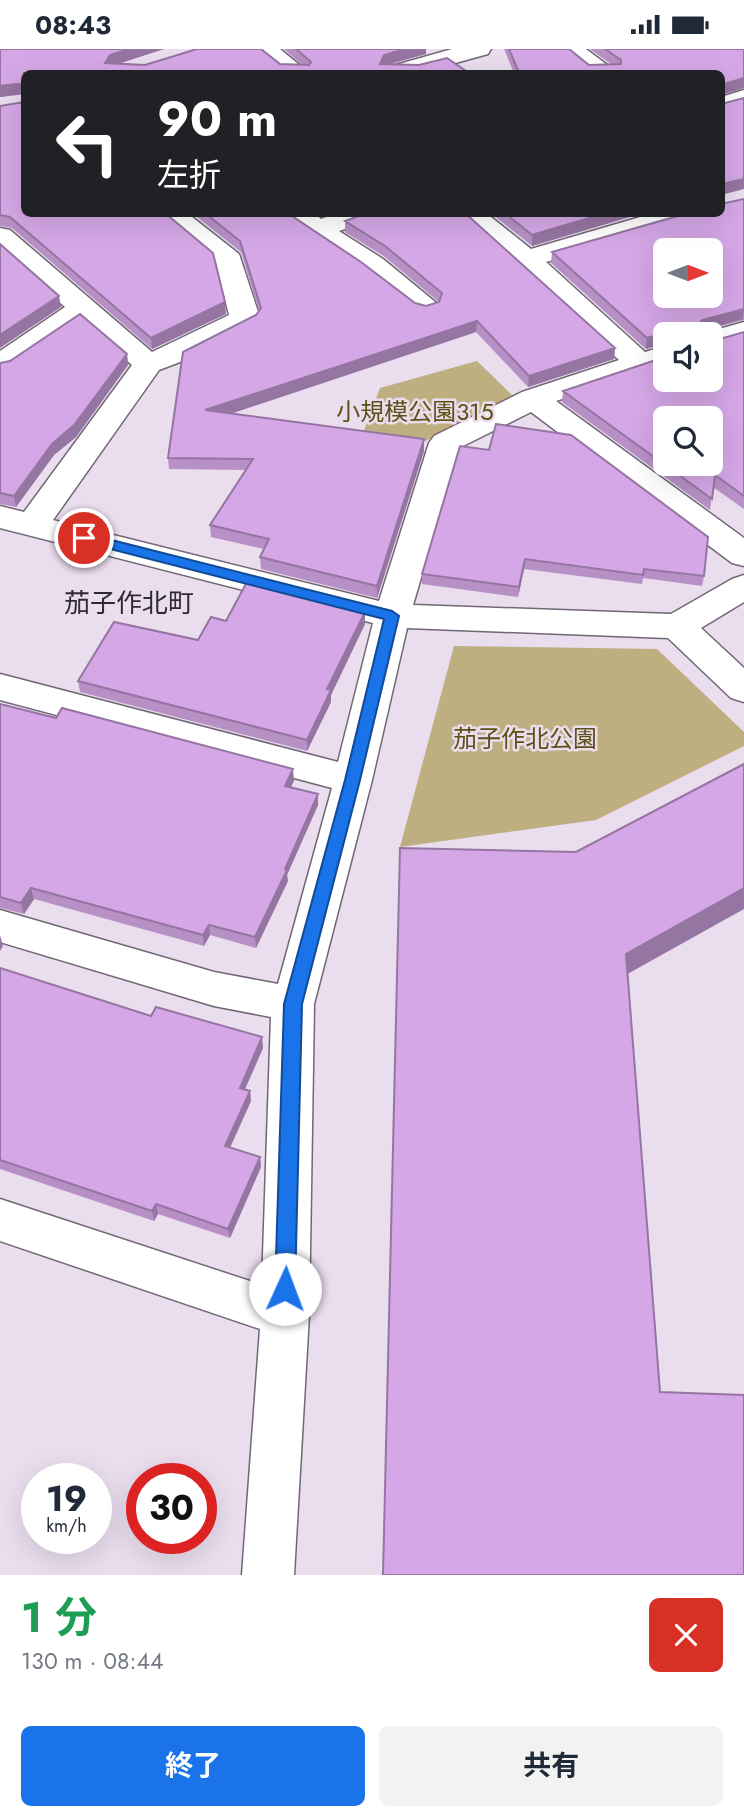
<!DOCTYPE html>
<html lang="ja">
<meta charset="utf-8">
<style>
body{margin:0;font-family:Jost,"Noto Sans JP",sans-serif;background:#f2f2f3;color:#1f2937;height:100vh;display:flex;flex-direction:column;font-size:26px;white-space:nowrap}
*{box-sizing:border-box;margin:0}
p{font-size:23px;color:#747a83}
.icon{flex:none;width:38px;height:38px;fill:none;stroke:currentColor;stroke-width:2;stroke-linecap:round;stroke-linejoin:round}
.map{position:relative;height:1526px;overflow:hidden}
.panel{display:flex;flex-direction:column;background:#fff;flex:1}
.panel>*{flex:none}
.hud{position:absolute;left:21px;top:21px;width:704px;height:147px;border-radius:10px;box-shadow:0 7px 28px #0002;background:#202124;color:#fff;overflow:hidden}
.needle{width:46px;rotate:90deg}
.controls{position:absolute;left:653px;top:189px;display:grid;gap:14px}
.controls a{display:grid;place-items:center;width:70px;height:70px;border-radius:10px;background:#fff;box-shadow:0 7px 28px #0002;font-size:35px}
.speed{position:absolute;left:21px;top:1414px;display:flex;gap:14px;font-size:35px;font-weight:700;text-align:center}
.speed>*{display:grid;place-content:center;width:91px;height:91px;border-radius:50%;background:#fff;box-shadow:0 7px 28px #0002;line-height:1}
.speed small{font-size:18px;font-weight:400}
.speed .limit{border:10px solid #d22;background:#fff;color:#111}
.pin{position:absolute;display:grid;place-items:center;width:60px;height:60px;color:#fff;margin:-30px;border:4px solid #fff;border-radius:50%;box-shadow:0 2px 7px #0007}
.me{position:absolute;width:77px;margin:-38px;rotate:2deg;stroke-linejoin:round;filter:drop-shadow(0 0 5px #0008)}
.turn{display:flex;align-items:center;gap:24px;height:147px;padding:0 21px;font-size:32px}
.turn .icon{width:91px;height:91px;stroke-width:2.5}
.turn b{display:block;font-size:49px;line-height:60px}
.round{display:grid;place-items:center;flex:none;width:74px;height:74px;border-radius:10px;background:#f2f2f3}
.headline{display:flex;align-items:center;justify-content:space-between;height:119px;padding:0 21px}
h1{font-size:42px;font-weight:700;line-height:52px;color:#1e9e55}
.primary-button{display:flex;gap:14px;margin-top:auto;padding:14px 21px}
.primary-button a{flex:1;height:80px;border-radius:10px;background:#1a73e8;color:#fff;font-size:28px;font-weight:700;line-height:80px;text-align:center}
.primary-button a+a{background:#f2f2f3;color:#1f2937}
.status{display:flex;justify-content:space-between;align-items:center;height:49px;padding:0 35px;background:#fff;direction:ltr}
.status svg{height:19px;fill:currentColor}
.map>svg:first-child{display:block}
.green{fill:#bdaf7f}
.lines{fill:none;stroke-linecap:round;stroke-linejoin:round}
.minor-casing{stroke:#716775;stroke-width:3}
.minor{fill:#fff;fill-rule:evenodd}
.wall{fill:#b790c6}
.shaded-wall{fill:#9575a1}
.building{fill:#d5a7e6;stroke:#9575a1;stroke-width:2;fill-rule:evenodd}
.route{fill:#1a73e8;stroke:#114b97;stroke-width:2}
.labels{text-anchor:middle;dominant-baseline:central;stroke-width:5;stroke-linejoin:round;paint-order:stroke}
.park-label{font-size:24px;fill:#5f5015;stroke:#e9ddee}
.neighbourhood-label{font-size:26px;fill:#2f2a31;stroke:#e9ddee}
</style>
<div class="status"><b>08:43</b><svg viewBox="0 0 49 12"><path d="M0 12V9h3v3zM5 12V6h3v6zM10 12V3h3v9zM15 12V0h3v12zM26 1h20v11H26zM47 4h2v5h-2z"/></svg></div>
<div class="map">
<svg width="744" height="1526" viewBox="0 0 744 1526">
<rect width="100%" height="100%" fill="#e9ddee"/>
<path class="green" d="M477 312 512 346 420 395 362 387 380 339Z
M454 597 657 600 744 683V697L596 771 400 798Z"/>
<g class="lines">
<g class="minor-casing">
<path id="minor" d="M253 0H280L309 24H282Z
M452 0H491L488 5 419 24H382L385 19Z
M558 0H586L618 24H590Z
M744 41V57L721 64V48Z
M156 164H187L239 205 260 269 255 275 193 308 159 321 53 471 379 552 429 394 434 387 522 343 619 311 516 216 456 164H486L531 200 654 164H699L696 170 546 213 645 303 665 297V316L556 352 744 489V517L732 514 531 363 459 399 413 556 671 565 732 530 744 526V553L701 579 744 619V653L731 649 668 589 407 579 372 731 314 955 309 1266 294 1526H242L260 1280 0 1192V1150L262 1236 271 968 214 957 0 893V861L214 923 278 935 332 739 0 651V625L338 713 373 574 0 479V457L24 463 132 316 82 273 11 321 0 324V302L65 258 0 201V179L10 181 152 303 229 266 216 214Z
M294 164H314L321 170 337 164H379L376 170 339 182 383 210 440 257 436 263 426 266 416 263 363 222 294 176 290 170Z
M744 273V291L710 301V285H701Z"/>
</g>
<use href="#minor" class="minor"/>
</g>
<path class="wall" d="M0 0H164L118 15 145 16H302L284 0H426V5L388 16 469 24H24L226 265 152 300 12 179 0 177V57L24 53V45L0 48Z
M504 0H569L589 16 611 15 590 0H744V39L721 46V24H514Z
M744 150V271L709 280V285H665V295L646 300 551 214 552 203Z
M192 164H291L292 167 415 254 426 257 439 253 385 208 345 183V172L615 299 614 310 528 338 476 283 230 365 424 390V402L377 549 261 520 260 508 264 500 211 488 210 476 246 421 169 420 168 409 256 266 259 262 241 203Z
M491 164H643L532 197Z
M744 283V460L713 438 710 461 562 353 563 342 713 292Z
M127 305 128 316 76 388 54 406 16 458 0 455V314Z
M460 397 704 527 702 537 643 529 642 535 524 520 518 548 422 535V525Z
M365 563V575L331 646V653L307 702 80 643 78 632 198 591 226 572Z
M0 655 294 732 290 738 318 745V756L287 826 288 832 256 899 210 886 204 897 34 850 24 865 0 859Z
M0 919 151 967 263 999 245 1040 250 1042 251 1052 230 1099 260 1108 261 1118 230 1189 158 1165 154 1172 0 1120Z"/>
<path class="shaded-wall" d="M129 0H164L111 17 105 14 110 6Z
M405 0H426V5L384 16 380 15 384 6Z
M744 29V39L721 46V36Z
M24 34V45L0 48V37Z
M744 130V140L721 146V135Z
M606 164H643L532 197V186Z
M59 247 61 258 0 299V286Z
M225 253 226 265 152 300 151 289Z
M744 260 743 270 700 282V274L702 271Z
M477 272 476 283 206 373 205 361Z
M666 283 664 294 646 300 647 289Z
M615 299 614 310 528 338 529 327Z
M127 305 128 316 76 388 54 406 16 458 14 447 52 395Z
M424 390V402L377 549V537Z
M525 510 524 520 518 548 519 538Z
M365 563V575L331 646V653L307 702V691L327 640Z
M293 720 294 732 286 748 285 737Z
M318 745V756L287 826 288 832 256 899 255 888Z
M31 839 34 850 24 865 21 854Z
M744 839V860L622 928 626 905Z
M209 876 210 886 204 897 203 886Z
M0 886 3 897 0 902Z
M262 988 263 999 241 1049 240 1039Z
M250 1042 251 1052 226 1107 225 1097Z
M260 1108 261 1118 230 1189 228 1180Z
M156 1155 158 1165 154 1172 152 1162Z"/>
<path class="building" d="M0 0H129L110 6 105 14 145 16 197 0H261L280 15 309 16 311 13 296 0H405L384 6 380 15 419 16 447 9 469 24H24V164H165L213 204 225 253 151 289 10 168 0 166V57L24 53V34L0 37Z
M509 0H569L589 16 621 15V11L605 0H744V29L721 36V24H519Z
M744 49V130L721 135V52V55Z
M721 148V155L744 150V260L702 271 700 274 709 276V285H669L666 283 647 289 552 203 688 164H721ZM665 201H710V247H665Z
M205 164H290L292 167 361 213 415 254 426 257 439 253 442 244 385 197 345 172 367 164H465L615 299 529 327 477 272 205 361 424 390 377 537 260 508 269 490 210 476 253 410 168 409 183 303 256 266 261 259 240 192Z
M505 164H606L532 186Z
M0 195 59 247 0 286Z
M80 265 127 305 74 376 52 395 14 447 0 444V314L10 312Z
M744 283V447L715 426 712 450 563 342 665 308V331H710V291L713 292ZM665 369H710V415H665Z
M496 375 571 386 708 488 704 527 644 520 643 526 525 510 519 538 422 525 460 397 489 401Z
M247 533 365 563 327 640 331 641 307 691 78 632 114 573 198 591 211 568 226 572Z
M0 655 56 669 62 659 293 720 285 737 318 745 285 820 287 821 255 888 209 876 203 886 31 839 21 854 0 848Z
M744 715V839L626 905 660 1343 744 1346V1526H383L400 799 576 803Z
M0 919 151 967 156 958 262 988 240 1039 250 1042 225 1097 260 1108 228 1180 156 1155 152 1162 0 1111Z"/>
<path class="route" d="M84 484 392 562 399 567 360 731 302 955 295 1240 292 1247 285 1249 278 1247 275 1240 284 955 345 731 384 570 79 492V486Z"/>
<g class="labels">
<g class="park-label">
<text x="415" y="362">小規模公園315</text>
<text x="525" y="689">茄子作北公園</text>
</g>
<g class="neighbourhood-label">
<text x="129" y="554">茄子作北町</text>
</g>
</g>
</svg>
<div class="controls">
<a><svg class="needle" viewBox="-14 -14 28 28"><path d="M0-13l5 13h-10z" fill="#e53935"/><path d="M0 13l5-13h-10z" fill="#747a83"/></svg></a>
<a><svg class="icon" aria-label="sound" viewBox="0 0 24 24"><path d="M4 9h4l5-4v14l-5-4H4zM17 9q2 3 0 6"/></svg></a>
<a><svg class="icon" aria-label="search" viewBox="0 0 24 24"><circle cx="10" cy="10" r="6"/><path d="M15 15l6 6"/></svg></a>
</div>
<div class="speed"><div>19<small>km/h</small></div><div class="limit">30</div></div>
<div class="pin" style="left:84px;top:489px;background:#d93025"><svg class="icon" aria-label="arrive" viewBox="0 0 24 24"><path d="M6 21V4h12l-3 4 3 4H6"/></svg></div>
<svg class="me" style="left:285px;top:1240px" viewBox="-20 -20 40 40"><circle r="19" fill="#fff"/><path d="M0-13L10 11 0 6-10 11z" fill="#1a73e8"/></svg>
<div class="hud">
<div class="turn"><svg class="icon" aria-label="left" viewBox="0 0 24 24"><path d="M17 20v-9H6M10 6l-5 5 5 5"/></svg><div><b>90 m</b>左折</div></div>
</div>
</div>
<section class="panel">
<div class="headline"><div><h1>1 分</h1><p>130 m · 08:44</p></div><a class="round" style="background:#d93025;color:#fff"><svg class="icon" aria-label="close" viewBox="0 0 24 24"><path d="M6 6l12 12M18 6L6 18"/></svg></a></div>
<div class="primary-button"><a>終了</a><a>共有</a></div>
</section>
